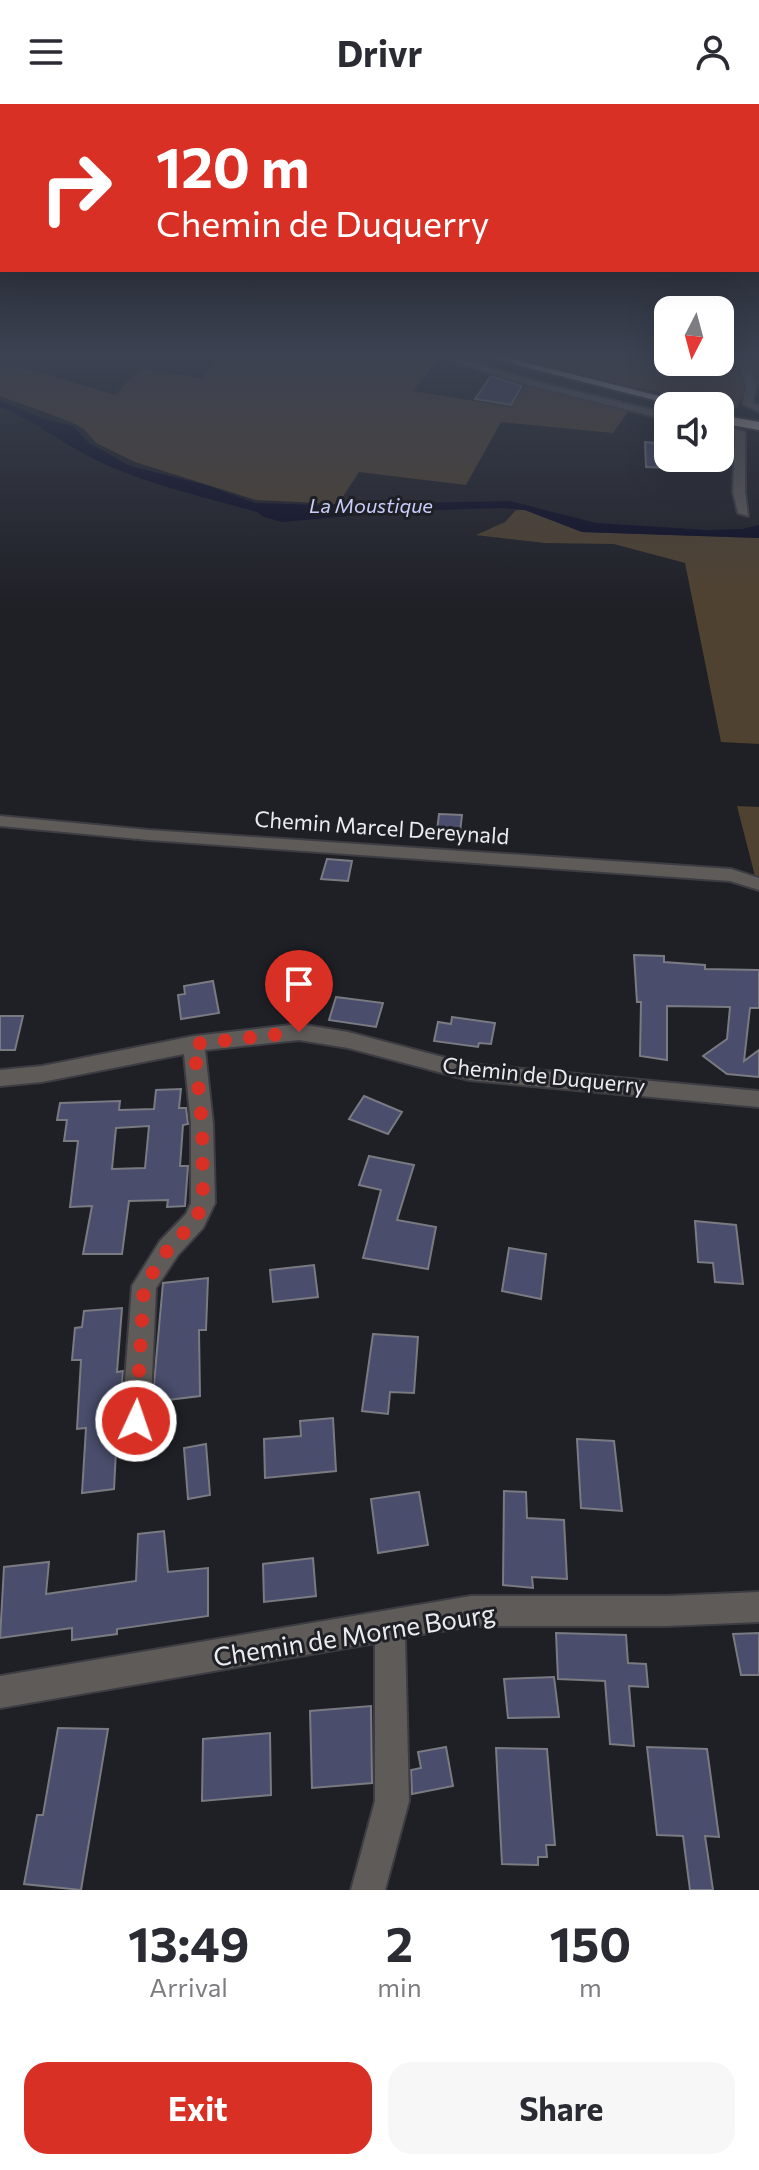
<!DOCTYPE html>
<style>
body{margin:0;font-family:Commissioner,sans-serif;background:#f7f7f7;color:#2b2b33;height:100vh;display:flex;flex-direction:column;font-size:30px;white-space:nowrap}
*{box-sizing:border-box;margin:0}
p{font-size:26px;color:#7c7c81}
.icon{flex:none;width:44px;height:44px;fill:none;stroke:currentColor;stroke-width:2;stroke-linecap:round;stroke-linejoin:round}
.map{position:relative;height:1786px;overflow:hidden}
.panel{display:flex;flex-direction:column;background:#fff;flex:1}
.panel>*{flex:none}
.banner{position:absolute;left:0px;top:0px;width:760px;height:168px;box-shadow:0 8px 32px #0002;background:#d93025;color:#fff;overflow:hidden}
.needle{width:52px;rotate:186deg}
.controls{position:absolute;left:654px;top:192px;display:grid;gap:16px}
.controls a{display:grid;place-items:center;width:80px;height:80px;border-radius:16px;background:#fff;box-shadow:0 8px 32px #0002;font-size:40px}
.pin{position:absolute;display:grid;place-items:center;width:68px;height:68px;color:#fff;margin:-82px -34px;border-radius:50% 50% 50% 0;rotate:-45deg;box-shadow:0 0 8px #0007}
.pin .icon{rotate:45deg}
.me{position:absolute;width:88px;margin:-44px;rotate:3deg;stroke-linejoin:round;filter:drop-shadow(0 0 6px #0008)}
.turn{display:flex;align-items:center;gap:28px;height:168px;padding:0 24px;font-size:36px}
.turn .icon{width:104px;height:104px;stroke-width:2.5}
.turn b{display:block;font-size:56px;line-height:68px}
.eta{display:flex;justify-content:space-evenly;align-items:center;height:136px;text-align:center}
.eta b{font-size:48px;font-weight:700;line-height:56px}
.cta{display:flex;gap:16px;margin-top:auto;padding:16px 24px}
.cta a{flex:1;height:92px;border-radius:24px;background:#d93025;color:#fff;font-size:32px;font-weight:700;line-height:92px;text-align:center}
.cta a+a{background:#f7f7f7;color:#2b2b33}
header{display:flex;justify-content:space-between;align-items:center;height:104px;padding:0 24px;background:#fff;font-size:36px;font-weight:700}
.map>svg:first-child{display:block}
.green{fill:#504230}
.water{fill:#0b0b24}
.building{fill:#4a4d6b;stroke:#797a82;stroke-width:2;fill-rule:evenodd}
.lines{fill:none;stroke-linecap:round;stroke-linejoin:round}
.street-casing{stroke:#3c3c42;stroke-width:4}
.highway-casing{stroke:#3c3c42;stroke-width:4}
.street{fill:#5e5b59;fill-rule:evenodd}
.highway{fill:#b4aea7;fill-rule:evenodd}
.route{stroke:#d93025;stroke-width:14;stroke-dasharray:0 25.2}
.labels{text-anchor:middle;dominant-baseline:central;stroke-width:6;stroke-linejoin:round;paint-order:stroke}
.far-water-label{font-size:20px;font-style:italic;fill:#c8cdfb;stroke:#1f2026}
.street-label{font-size:22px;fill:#ebebf0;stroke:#1f2026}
.near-street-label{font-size:26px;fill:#ebebf0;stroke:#1f2026}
</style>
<header><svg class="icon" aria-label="menu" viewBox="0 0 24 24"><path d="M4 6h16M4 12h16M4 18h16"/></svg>Drivr<svg class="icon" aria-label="person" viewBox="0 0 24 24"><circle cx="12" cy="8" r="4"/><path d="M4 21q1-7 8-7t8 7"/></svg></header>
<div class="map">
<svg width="759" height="1786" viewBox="0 0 759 1786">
<rect width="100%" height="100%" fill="#1f2026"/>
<path class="green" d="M219 254H439L413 287 511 303 527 280 629 306 613 329 501 318 466 381 359 368 338 400 256 396 135 358 96 339 84 325 71 318 0 292V262L39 268 115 291 140 265 203 274Z
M518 254H668V258H720V254H759V283H746L737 304 611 279Z
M516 406H525L582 428 759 434V640L721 638 685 459 614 440 545 439 476 431 505 418Z
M737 702 759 703V777L756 776Z"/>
<path class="water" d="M0 296 41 314 73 322 89 339 130 362 206 381 255 399 318 401 510 397 596 419 707 426 742 425 759 421V434L582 428 525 406 502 404 405 407 282 418 264 413 257 408C204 393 148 381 98 357 64 341 35 317 0 303Z"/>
<path class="building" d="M491 272 522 282 511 301 475 295Z
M645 338 668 340V364L646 363Z
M439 710 462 711 460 728 437 727Z
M327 755 352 757 348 777 321 775Z
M634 851 664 852V858L705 861V865L759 866V904H750L744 957 759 946V973L727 970 703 952 727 935 730 903 667 902V956L640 952 641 898H637Z
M213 877 219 909 181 915 178 891 185 890 184 882Z
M336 893 383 899 376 923 329 916Z
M0 912H23L15 946H0Z
M452 913 495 919 491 940 479 939 478 943 434 937 438 918 451 920Z
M181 985 179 1004H186L188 1020 183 1021 180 1062H188L185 1102 167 1103 168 1096 129 1097 122 1150H83L92 1102 70 1103 78 1037H64L67 1016H57L60 999 120 997 119 1006 154 1005 156 986ZM149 1022 145 1064 112 1065 116 1024Z
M364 992 402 1008 388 1030 349 1015Z
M369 1052 414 1061 397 1116 436 1123 428 1165 363 1154 381 1086 359 1081Z
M695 1117 736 1121 743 1180 715 1178 713 1159 698 1158Z
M509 1144 546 1150 541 1195 502 1187Z
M314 1161 318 1193 273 1198 270 1166Z
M208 1174 206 1226H199L200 1292 168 1296V1322L150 1324 163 1179Z
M122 1204 117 1268 123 1267 119 1317 123 1327 117 1328 114 1385 82 1389 86 1324 77 1325 81 1256H72L75 1224 82 1223 84 1207Z
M373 1230 418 1233 414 1289 390 1288 388 1310 362 1307Z
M333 1314 336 1367 265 1374 264 1335 301 1332 300 1317Z
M577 1335 614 1337 622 1407 581 1404Z
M206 1340 210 1391 188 1395 184 1344Z
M504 1387 526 1388 527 1414 564 1416 567 1475 532 1473 533 1484 503 1481Z
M419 1388 428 1441 378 1449 371 1395Z
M164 1427 168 1468 208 1464V1512L117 1525V1530L72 1536V1524L0 1534 4 1463 49 1458 46 1490 136 1477 138 1430Z
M313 1454 316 1492 264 1498 263 1460Z
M556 1529 626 1531 628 1559 646 1560 648 1583 629 1582 634 1642 610 1640 605 1577 558 1575Z
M759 1529V1571H741L733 1530Z
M554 1573 559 1613 508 1614 504 1575Z
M371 1602 372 1679 312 1684 310 1607Z
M58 1624 108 1625 81 1786 24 1780 37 1711H43Z
M270 1629 271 1691 202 1697 203 1635Z
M446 1643 453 1682 412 1690 411 1666 421 1664 418 1648Z
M647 1643 707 1645 719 1733 705 1732 713 1786H690L683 1732 657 1731Z
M496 1644 547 1645 555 1741H546L547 1753H538V1761L502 1760Z"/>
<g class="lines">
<g class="street-casing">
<path id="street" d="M444 254H458L534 277 668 310V316L528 281Z
M738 254H747L756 281 753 299 759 301V308L743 300 746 281Z
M720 321 745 328V388L748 412 738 409 733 388 735 330 720 327Z
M0 712 149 726 731 765 759 774V786L730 777 149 736 0 722Z
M299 920 348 928 469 960 759 987V1003L469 976 348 944 299 936 205 946 213 1020 215 1099 203 1124 178 1151 156 1184 150 1317 146 1326 136 1330 126 1326 122 1317 132 1182 160 1137 186 1110 191 1099V1020L184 950 42 978 0 982V966L42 962 194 932Z
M759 1488V1518L667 1522H471L405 1533 409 1697 385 1786H351L375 1697V1539L0 1604V1572L471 1492H667Z"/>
</g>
<g class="highway-casing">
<path id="highway" d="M490 254H508L699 302H678Z
M720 311 759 318V326L720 319Z"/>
</g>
<use href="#street" class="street"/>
<use href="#highway" class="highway"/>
</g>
<linearGradient id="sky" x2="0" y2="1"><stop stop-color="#111215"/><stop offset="0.5" stop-color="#3c4252"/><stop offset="1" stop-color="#3c4252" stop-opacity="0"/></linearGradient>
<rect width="759" height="504" fill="url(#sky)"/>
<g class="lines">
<path class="route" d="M136 1317 144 1182 169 1144 195 1117 203 1099 202 1020 194 940 299 928"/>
</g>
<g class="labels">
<g class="far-water-label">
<text x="371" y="401">La Moustique</text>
</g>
<g class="street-label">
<text transform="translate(382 723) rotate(4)">Chemin Marcel Dereynald</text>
<text transform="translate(544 971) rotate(6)">Chemin de Duquerry</text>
</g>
<g class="near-street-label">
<text transform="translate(354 1530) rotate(-9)">Chemin de Morne Bourg</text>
</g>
</g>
</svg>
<div class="controls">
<a><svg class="needle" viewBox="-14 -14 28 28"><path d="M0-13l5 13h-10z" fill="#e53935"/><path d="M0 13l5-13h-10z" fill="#7c7c81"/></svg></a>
<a><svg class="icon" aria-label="sound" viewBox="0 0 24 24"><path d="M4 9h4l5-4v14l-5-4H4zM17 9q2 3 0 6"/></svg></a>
</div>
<div class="pin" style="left:299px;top:928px;background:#d93025"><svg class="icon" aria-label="arrive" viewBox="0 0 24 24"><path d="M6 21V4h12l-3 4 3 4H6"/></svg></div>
<svg class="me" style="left:136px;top:1317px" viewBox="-20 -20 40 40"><circle r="17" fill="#d93025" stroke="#fff" stroke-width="3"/><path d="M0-11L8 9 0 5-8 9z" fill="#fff"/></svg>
<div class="banner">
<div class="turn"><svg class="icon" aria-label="right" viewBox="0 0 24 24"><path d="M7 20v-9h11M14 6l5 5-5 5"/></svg><div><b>120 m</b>Chemin de Duquerry</div></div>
</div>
</div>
<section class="panel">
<div class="eta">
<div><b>13:49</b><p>Arrival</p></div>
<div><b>2</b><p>min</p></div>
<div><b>150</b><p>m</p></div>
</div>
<div class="cta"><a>Exit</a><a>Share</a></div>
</section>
